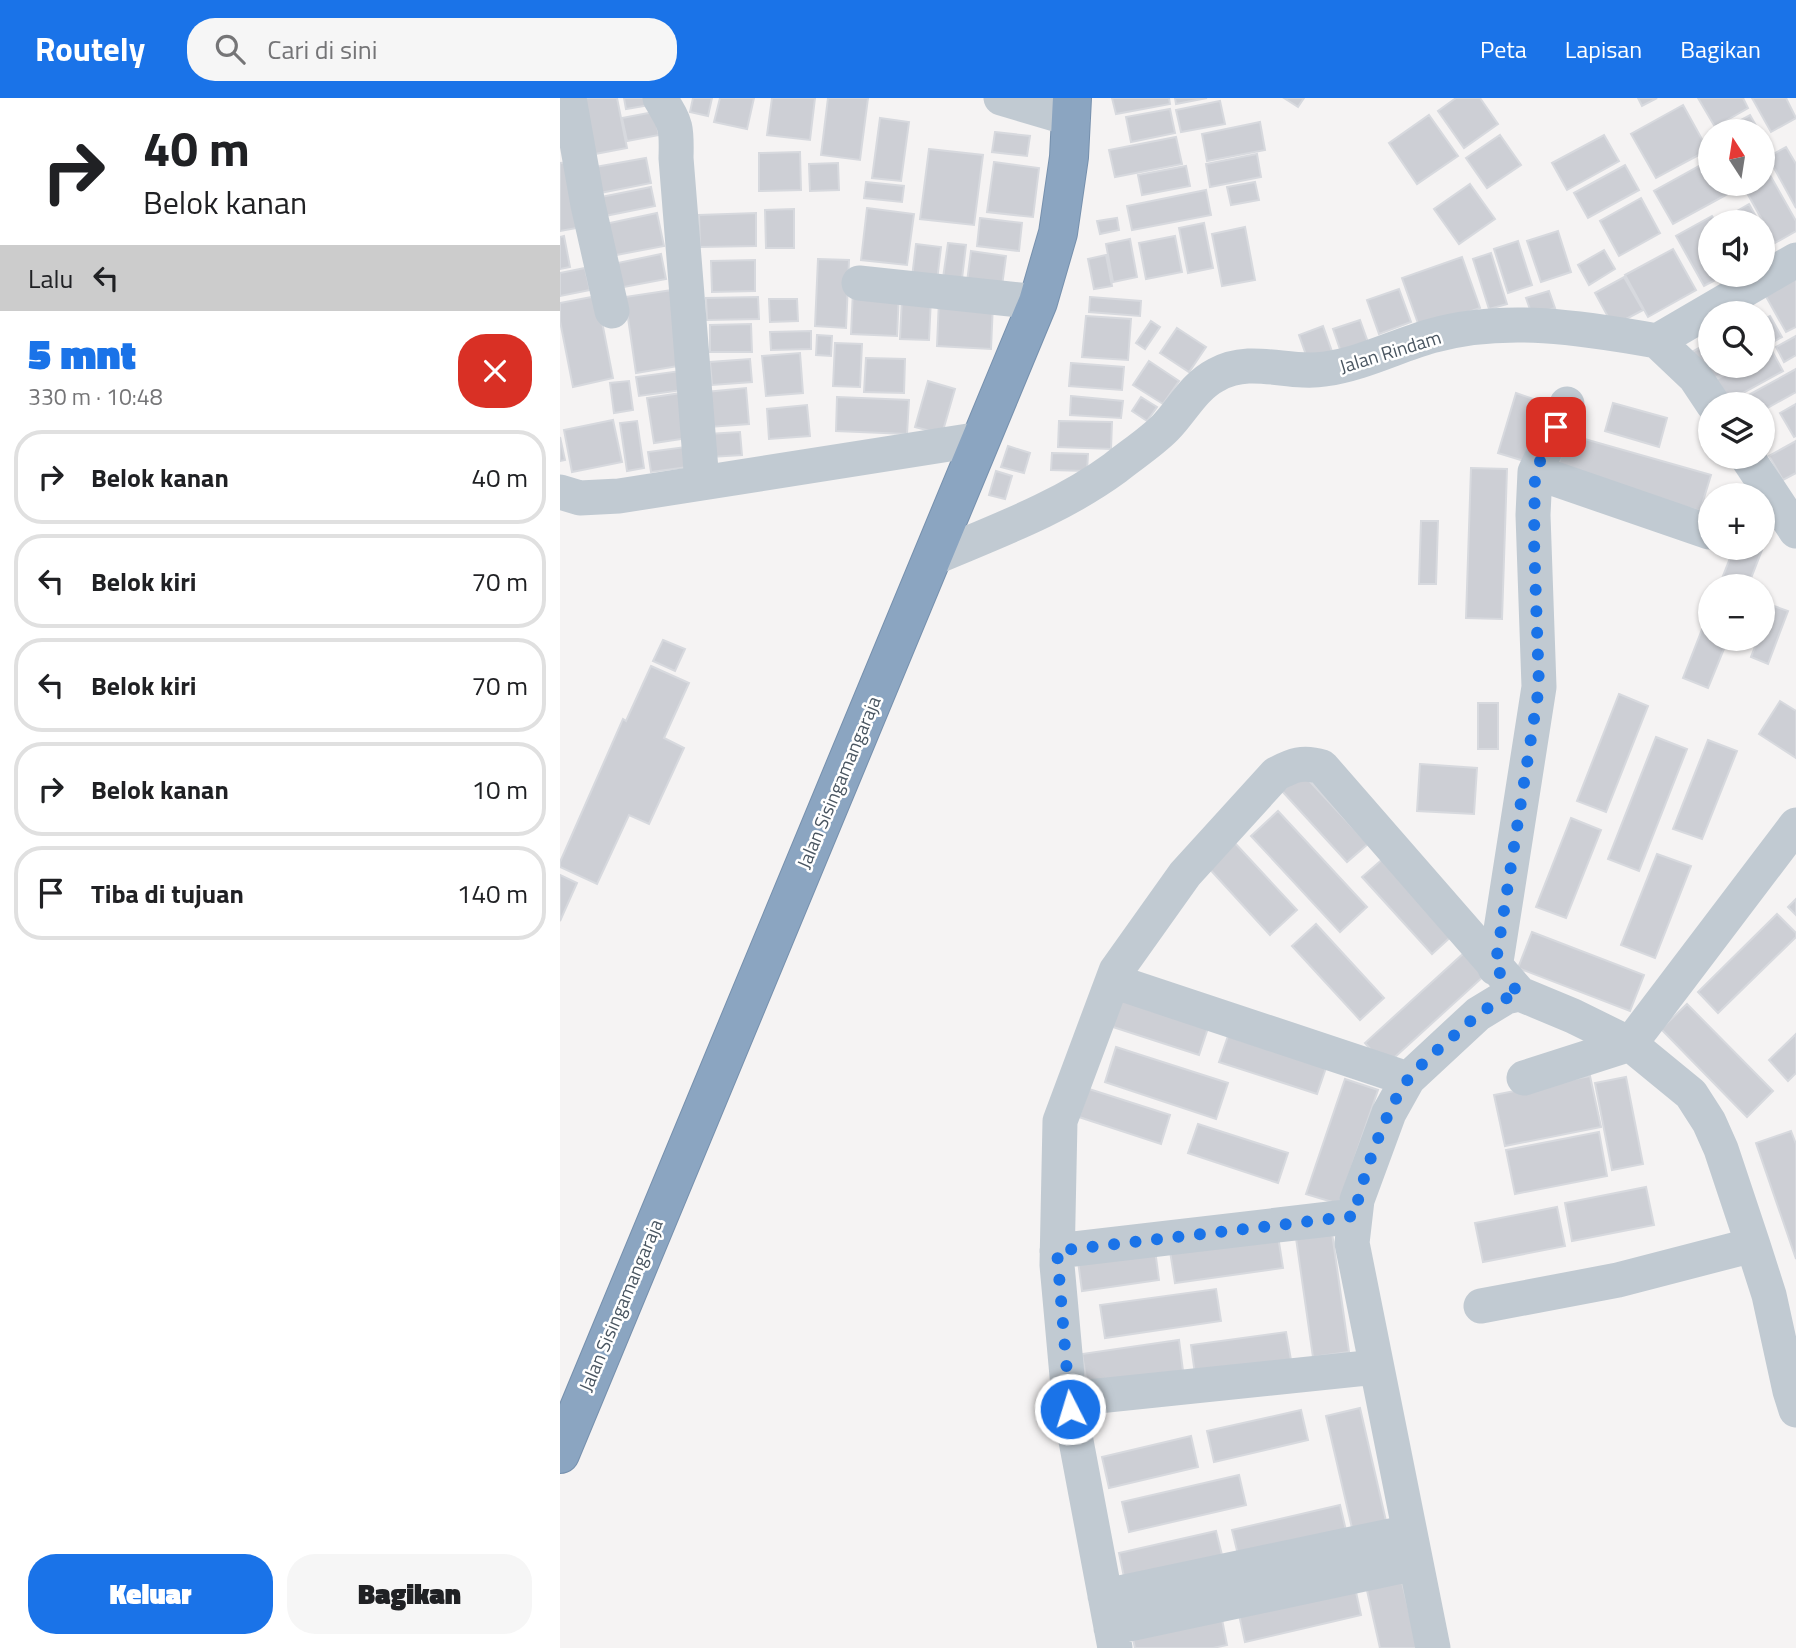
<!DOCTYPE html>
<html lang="id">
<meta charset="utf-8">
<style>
body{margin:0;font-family:"Titillium Web",sans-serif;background:#f6f6f6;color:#202124;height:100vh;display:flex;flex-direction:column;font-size:26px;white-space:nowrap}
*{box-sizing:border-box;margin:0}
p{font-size:23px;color:#757577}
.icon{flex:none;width:38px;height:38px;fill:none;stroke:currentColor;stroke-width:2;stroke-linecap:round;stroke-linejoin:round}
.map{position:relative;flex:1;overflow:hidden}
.sheet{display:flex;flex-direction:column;background:#fff;width:560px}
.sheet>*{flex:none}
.hud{background:#fff;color:#202124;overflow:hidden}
.needle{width:46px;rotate:348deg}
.tools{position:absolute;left:1138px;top:21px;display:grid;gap:14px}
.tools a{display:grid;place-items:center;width:77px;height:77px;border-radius:50%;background:#fff;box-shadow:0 2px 5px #0004;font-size:35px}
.pin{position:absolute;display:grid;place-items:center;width:60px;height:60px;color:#fff;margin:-30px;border-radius:14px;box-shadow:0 4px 10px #0006}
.me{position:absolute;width:77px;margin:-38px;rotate:355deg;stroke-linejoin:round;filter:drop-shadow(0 0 5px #0008)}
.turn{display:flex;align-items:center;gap:24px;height:147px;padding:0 28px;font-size:32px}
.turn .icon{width:91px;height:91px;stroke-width:2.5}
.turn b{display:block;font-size:49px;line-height:60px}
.then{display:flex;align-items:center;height:66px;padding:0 28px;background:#0003;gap:14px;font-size:26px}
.round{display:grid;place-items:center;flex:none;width:74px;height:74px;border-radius:28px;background:#f6f6f6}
.head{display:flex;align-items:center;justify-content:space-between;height:119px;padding:0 28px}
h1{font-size:42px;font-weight:800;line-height:52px;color:#1a73e8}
.primary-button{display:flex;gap:14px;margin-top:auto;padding:14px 28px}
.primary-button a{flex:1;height:80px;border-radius:28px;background:#1a73e8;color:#fff;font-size:28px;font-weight:800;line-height:80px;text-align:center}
.primary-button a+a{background:#f6f6f6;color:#202124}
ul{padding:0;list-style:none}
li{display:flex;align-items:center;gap:21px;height:94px;margin:0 14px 10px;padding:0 14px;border:4px solid #e0e0e0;border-radius:28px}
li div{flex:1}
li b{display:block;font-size:26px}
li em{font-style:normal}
header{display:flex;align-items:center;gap:42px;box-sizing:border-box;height:98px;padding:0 35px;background:#1a73e8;color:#fff}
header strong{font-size:33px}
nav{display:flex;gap:38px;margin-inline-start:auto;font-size:24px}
.search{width:490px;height:63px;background:#f6f6f6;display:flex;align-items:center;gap:18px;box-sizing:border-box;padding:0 24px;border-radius:28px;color:#757577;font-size:26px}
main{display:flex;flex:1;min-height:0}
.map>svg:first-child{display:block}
.building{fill:#cdcfd5;stroke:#d7d9de;stroke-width:2}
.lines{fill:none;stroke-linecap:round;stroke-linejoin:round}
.highway-casing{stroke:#7690ad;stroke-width:40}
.minor{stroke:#c1cad2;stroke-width:35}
.highway{stroke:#8ba5c1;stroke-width:38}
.route{stroke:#1a73e8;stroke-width:12;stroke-dasharray:0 21.6}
.labels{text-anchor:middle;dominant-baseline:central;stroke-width:5;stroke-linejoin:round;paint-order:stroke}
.street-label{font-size:19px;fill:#4a5661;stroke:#fff}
</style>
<header>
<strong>Routely</strong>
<div class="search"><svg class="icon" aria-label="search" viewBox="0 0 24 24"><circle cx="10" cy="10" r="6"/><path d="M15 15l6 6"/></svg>Cari di sini</div>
<nav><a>Peta</a><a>Lapisan</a><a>Bagikan</a></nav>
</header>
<main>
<section class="sheet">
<div class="hud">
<div class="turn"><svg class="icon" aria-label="right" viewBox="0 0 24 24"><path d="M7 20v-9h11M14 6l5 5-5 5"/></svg><div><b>40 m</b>Belok kanan</div></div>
<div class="then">Lalu<svg class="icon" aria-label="left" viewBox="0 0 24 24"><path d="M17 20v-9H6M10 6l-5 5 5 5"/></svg></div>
</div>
<div class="head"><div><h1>5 mnt</h1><p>330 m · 10:48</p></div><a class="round" style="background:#d93025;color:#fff"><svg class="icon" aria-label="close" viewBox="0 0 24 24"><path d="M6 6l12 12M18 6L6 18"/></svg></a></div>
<ul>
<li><svg class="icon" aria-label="right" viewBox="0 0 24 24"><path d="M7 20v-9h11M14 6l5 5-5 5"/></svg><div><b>Belok kanan</b></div><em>40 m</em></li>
<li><svg class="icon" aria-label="left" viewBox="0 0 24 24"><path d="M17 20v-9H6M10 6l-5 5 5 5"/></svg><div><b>Belok kiri</b></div><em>70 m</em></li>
<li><svg class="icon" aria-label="left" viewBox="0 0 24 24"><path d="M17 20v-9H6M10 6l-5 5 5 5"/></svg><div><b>Belok kiri</b></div><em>70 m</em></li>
<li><svg class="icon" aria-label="right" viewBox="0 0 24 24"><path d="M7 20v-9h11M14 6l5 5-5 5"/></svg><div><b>Belok kanan</b></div><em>10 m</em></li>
<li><svg class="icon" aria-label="arrive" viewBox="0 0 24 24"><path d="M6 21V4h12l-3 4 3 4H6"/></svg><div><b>Tiba di tujuan</b></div><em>140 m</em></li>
</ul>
<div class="primary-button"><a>Keluar</a><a>Bagikan</a></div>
</section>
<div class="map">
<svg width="1236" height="1550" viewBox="0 0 1236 1550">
<rect width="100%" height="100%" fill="#f5f3f3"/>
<path class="building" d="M24 0H57L67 50 35 56Z
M64 0H89L90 7 66 11Z
M133 0H152L148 18 130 14Z
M160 0H194L187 31 154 24Z
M212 0H255L250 42 207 37Z
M268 0H308L300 62 261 57Z
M552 0H609L610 6 556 16Z
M615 0H647L616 6Z
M724 0H744L738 9Z
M896 0H920L938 26 904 50 878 13Z
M1078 0H1097L1082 8Z
M1138 0H1183L1188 10 1155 29Z
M1192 0H1226L1236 20 1211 34Z
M660 3 665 26 621 34 616 12Z
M1123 7 1148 52 1096 80 1071 36Z
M610 11 615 35 571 44 566 19Z
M94 14 99 37 67 43 62 20Z
M869 17 898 58 857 86 829 45Z
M1190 17 1199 33H1161Z
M320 20 349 24 341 83 312 80Z
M700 24 705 52 647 63 642 36Z
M435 34 470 38 467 58 432 54Z
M940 37 961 67 927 90 906 60Z
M1044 37 1059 63 1007 92 992 65Z
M616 39 622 66 555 79 549 52Z
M1226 49 1236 66V110L1208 59Z
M369 51 423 57 414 127 360 121Z
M240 54 241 92 199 93V55Z
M697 56 701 79 650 89 646 66Z
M86 60 91 85 40 95 35 69Z
M1150 62V86H1172L1175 92 1113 126 1094 93Z
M1202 63 1236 123V133L1215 145 1182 86H1202Z
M9 64 22 129 0 133V65Z
M434 64 479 70 473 119 427 114Z
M278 65 279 92 250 93 249 66Z
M1065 67 1079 92 1028 120 1014 95Z
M626 68 630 88 582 97 578 77Z
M306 84 344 88 342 104 304 100Z
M695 84 699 102 671 107 667 89Z
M910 86 935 121 899 146 874 111Z
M91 89 95 108 45 118 41 99Z
M646 92 651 117 572 132 567 108Z
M1081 100 1100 135 1059 158 1040 123Z
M1189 106 1199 124H1165L1163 121Z
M307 110 354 116 347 167 301 162Z
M234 111V150H206L205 112Z
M97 115 104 148 51 158 45 126Z
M196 115V148L140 149 139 117Z
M1152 118 1156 124H1150V177H1165L1144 188 1116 138Z
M420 120 462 125 459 153 417 148Z
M557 120 559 132 540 136 537 123Z
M644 125 653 170 628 175 619 130Z
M685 129 695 182 662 188 652 136Z
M1202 130 1212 147 1202 152Z
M998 133 1011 174 981 184 967 143Z
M4 138 10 169 0 171V139Z
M615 138 622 174 586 181 579 145Z
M570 141 577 179 553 184 546 146Z
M958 143 972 187 948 195 934 151Z
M388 145 406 147 401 189 382 187Z
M356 146 381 149 376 191 351 188Z
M1113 151 1136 192 1088 219 1065 177Z
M1044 152 1055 171 1029 187 1018 167Z
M411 153 446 158 442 188 407 184Z
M931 155 947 206 929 211 913 161Z
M101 156 106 181 58 190 53 166Z
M546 157 552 188 534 191 528 161Z
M902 159 920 210 860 231 842 180Z
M258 161 289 162 286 230 255 228Z
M195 162V193L152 194 151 163Z
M25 170 30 192 0 198V175Z
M1236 177V229L1226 234 1204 195Z
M1064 179 1083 212 1053 228 1035 195Z
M119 191 130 266 76 275 65 199Z
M839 191 851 224 819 236 807 202Z
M293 192 339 194 337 238 291 236Z
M989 193 995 210 972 217 966 200Z
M37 198 53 280 13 289 0 223V205Z
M198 199 199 221 147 222 146 200Z
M342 199 371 200 369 242 340 241Z
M530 199 581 203 580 218 529 214Z
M209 201H237L238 223 210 224Z
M379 202 433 205 431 251 377 248Z
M526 218 571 221 568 262 522 259Z
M1210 218 1222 239 1202 250V222Z
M800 222 810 250 783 260 773 231Z
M591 223 600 229 585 251 576 245Z
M191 226 192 254H150V227Z
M763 228 775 262 751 271 739 237Z
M617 230 646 249 629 274 600 255Z
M251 233V251L211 252 210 234Z
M257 237 272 238 271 258 256 257Z
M1236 238V257L1224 264 1216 249Z
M1150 244V268H1165L1168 273 1146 285 1130 255Z
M275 245 302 246 300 289 273 288Z
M1211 251 1223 273 1165 305 1153 283 1181 268H1202V256Z
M240 255 243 295 206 298 202 258Z
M306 260 345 261 344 295 304 294Z
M190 261 192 284 152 287 150 264Z
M589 263 619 283 603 306 573 287Z
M511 265 564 269 562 292 509 288Z
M1236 271V294L1202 313V306H1189L1185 299Z
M120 273 123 292 79 298 76 279Z
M69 283 73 312 54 315 50 285Z
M368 283 395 291 382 336 355 329Z
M186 290 189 326 149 329 146 294Z
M128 294 135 339 94 345 87 300Z
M956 295 982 304 964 363 938 355Z
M511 298 563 303 561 320 510 317Z
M277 299 349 302 347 336 276 333Z
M581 299 597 309 587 323 572 313Z
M1053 305 1107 320 1099 349 1045 333Z
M1236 306V338L1234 339 1220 315Z
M247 307 250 338 209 341 207 311Z
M53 322 62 364 12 374 4 332Z
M77 323 84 370 67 373 60 325Z
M499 323 552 324 551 351 498 349Z
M180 334 182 357 150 359 148 336Z
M1007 336 1151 377 1140 413 997 372Z
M0 339 5 362 0 363Z
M1236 343V375L1223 382 1209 358Z
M448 348 470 355 464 375 441 369Z
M125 349 128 369 91 374 88 354Z
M492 355 528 356 527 373 491 372Z
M911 370 947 371 942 521 906 520Z
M436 373 452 378 445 401 429 397Z
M861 423H878L876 486H859Z
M1174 450 1202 452 1188 488H1159Z
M1211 507 1228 513 1208 566 1191 559 1198 541H1202V530Z
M1150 511V541H1168L1148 590 1123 580Z
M103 542 125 551 115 573 93 563Z
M91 568 129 585 104 640 124 650 89 726 69 717 37 786 0 769V764L63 621 66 623Z
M1059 596 1088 608 1046 714 1017 703Z
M1220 603 1236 613V660L1199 636Z
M918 605H938V651H918Z
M1096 639 1127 651 1079 773 1048 761Z
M1148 642 1177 653 1142 741 1113 731Z
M860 666 917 670 914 716 857 713Z
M742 675 808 746 787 764 722 693Z
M718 713 807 809 780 834 691 738Z
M1011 720 1041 732 1006 820 976 809Z
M673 743 737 812 710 837 646 767Z
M1097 756 1131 768 1095 860 1061 847Z
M824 760 894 836 872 856 802 779Z
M0 777 17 785 0 823Z
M1236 801V817L1228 809Z
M1217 816 1236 835V839L1158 915 1138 894Z
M756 826 824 900 800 922 732 848Z
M972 834 1084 877 1070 913 958 870Z
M905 854 925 877 825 968 805 945Z
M557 897 649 927 639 957 547 927Z
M1127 906 1213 993 1187 1019 1101 931Z
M1236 936V975L1228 983 1209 962Z
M668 938 766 970 757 996 659 964Z
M556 949 668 985 656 1021 545 984Z
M1030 978 1041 1029 945 1048 934 997Z
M1066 979 1083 1066 1052 1072 1035 985Z
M785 981 818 992 779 1106 746 1096Z
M529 991 610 1017 601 1046 519 1019Z
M638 1026 728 1055 718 1085 628 1055Z
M1231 1033 1236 1046V1161L1196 1045Z
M1039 1034 1047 1078 955 1096 946 1052Z
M1086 1089 1094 1127 1012 1143 1005 1105Z
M997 1109 1005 1148 923 1164 915 1125Z
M772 1135 789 1254 753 1259 736 1140Z
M718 1138 723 1170 615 1185 610 1153Z
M595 1152 599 1182 522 1193 518 1163Z
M656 1191 661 1223 545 1240 540 1207Z
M726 1234 731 1262 635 1276 631 1247Z
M619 1242 623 1273 527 1286 522 1256Z
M800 1310 826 1423 792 1430 766 1318Z
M741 1312 748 1342 654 1364 647 1333Z
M631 1338 638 1369 549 1390 542 1359Z
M679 1377 686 1407 569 1434 562 1404Z
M780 1407 788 1441 680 1465 672 1432Z
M656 1433 663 1461 565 1484 559 1455Z
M841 1480 858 1550H820L806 1488Z
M794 1485 801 1517 685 1544 678 1512Z
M660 1511 667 1547 653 1550H575L571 1532Z"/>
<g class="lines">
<g class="highway-casing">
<path id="highway" d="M0 1356 478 204 498 135 509 59 512 0"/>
</g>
<path class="minor" d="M9 0 28 107 52 213
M100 0C116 27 117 27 116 60L142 385
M441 0 512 21
M299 185 478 204
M1097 243 1236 162
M1097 243 1135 279 1153 306
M1187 359 1236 433
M975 374 1149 434
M0 394 20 400 59 398 421 341
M371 461C434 434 499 411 555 370 571 357 590 345 605 330 622 313 633 289 656 277 691 257 728 277 765 271 802 266 836 248 871 238 944 217 1024 230 1097 243
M935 870 979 589 973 417 975 374 1007 306
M553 883 848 981
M964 980 1070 946 1236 727
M497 1153 795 1118
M921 1208 1058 1182 1193 1147
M509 1301 816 1269
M545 1498 849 1434
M551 1530 856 1465
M555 1550 510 1311 497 1167 500 1023 556 873 625 776 716 676C733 667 743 663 762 669L960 896
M873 1550 792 1145 797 1102 829 1015 848 981 918 916 946 899 960 896 1013 918 1070 946 1131 996 1149 1024 1161 1051 1193 1147 1209 1197 1230 1293 1236 1312"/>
<use href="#highway" class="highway"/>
</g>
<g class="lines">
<path class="route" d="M510 1311 497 1153 795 1118C799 1086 829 1003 850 979 864 963 881 949 897 935 916 918 934 902 960 896L935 870 979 589 974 443 975 374 996 329"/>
</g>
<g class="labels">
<g class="street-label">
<text transform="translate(830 253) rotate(-17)">Jalan Rindam</text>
<text transform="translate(278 684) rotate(-67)">Jalan Sisingamangaraja</text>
<text transform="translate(60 1207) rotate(-67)">Jalan Sisingamangaraja</text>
</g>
</g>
</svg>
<div class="tools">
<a><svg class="needle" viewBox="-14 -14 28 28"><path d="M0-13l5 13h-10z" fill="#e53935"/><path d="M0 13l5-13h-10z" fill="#757577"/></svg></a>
<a><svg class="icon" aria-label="sound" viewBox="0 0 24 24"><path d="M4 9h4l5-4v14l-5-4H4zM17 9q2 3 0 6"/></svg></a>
<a><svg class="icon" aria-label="search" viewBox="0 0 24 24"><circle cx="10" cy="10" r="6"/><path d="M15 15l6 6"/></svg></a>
<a><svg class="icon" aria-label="layers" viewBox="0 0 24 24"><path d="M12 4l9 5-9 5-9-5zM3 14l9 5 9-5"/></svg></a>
<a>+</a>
<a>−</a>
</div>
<div class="pin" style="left:996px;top:329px;background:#d93025"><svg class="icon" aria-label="arrive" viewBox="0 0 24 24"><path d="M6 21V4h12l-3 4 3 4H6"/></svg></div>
<svg class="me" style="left:510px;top:1311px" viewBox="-20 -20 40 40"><circle r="17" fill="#1a73e8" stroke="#fff" stroke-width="3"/><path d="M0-11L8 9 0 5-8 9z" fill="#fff"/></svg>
</div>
</main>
